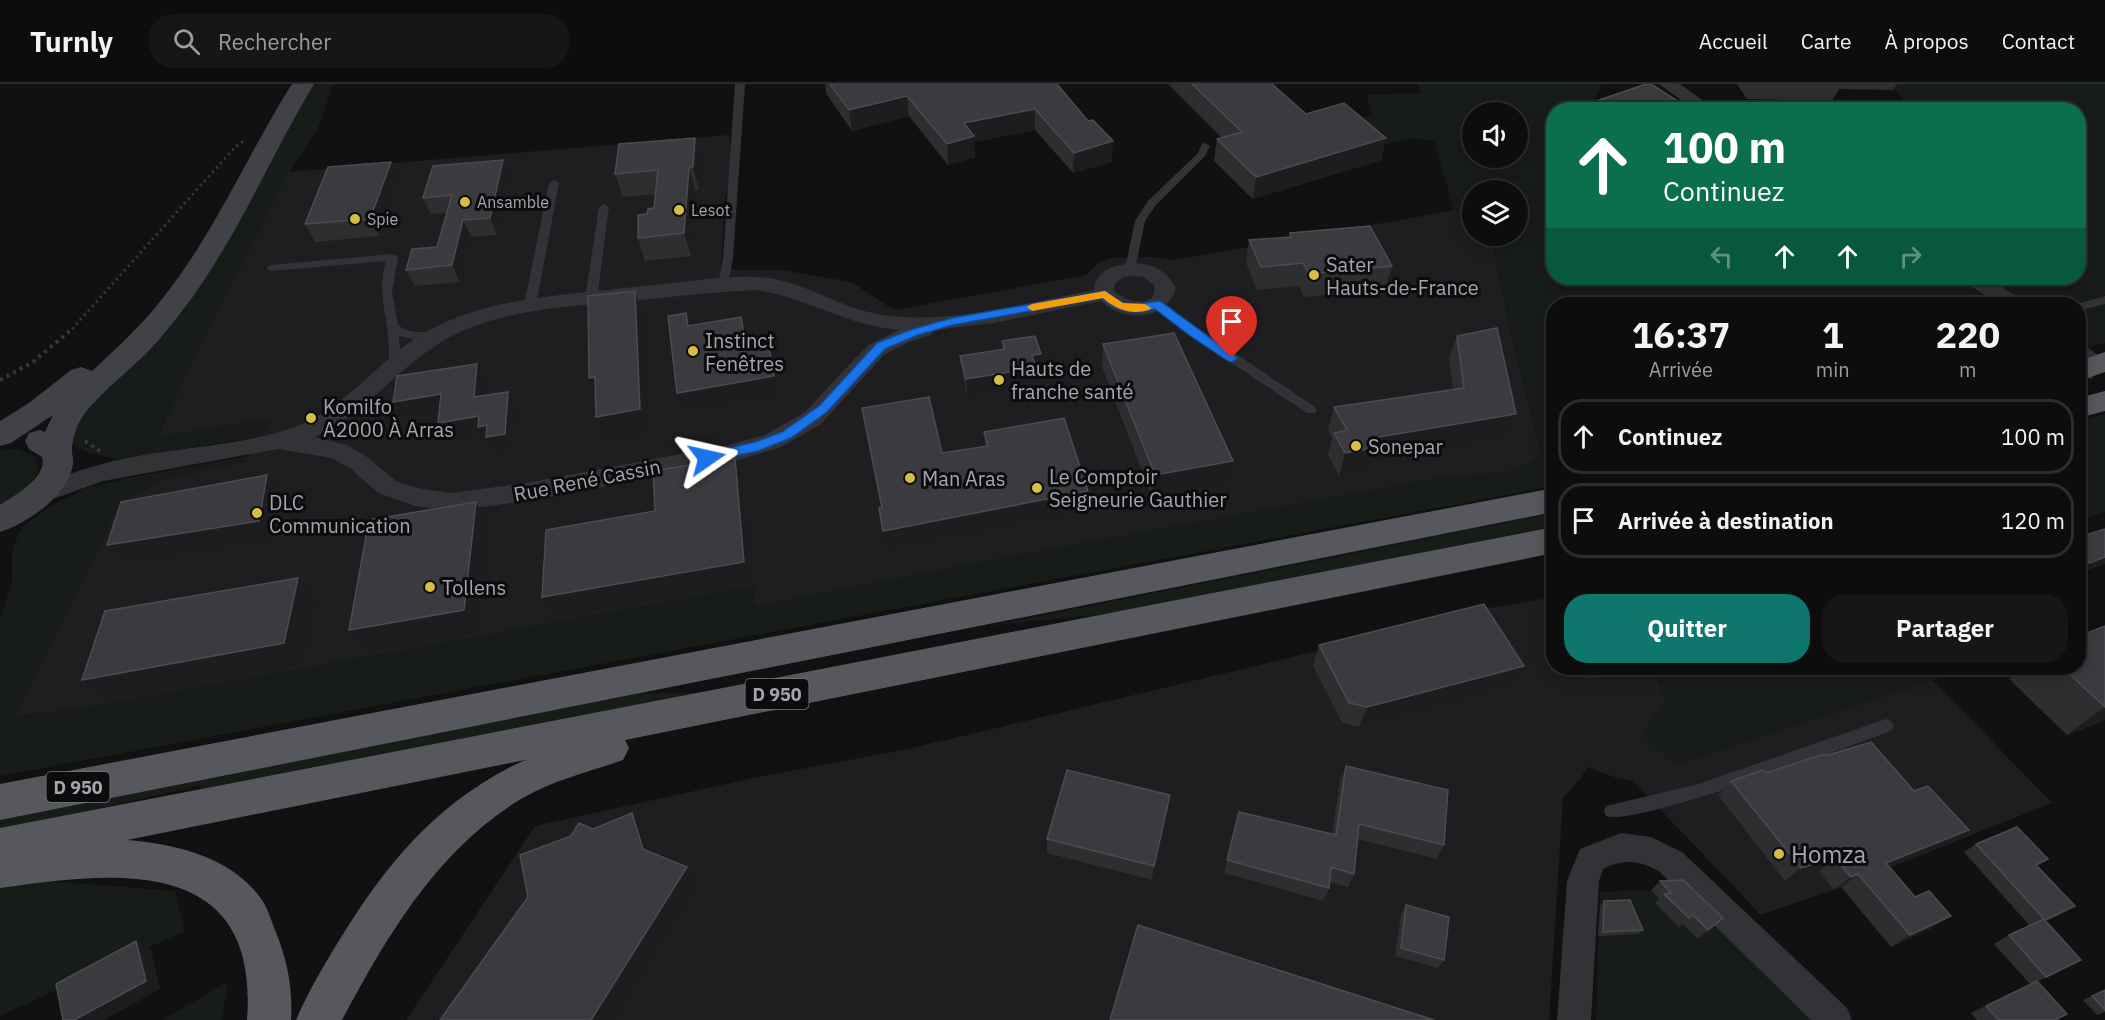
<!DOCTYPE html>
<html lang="fr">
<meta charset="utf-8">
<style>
body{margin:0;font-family:"IBM Plex Sans",sans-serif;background:#161617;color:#f1f3f6;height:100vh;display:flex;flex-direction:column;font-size:22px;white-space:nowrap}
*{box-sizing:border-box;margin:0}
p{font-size:20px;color:#9a9c9e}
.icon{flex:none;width:33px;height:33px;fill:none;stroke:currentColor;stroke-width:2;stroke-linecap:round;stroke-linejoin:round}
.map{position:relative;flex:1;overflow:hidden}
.drawer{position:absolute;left:1546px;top:213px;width:540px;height:378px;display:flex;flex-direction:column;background:#0d0d0e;border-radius:24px;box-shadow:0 3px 15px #0003,0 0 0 2px #2d2d2e}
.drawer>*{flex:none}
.banner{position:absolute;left:1546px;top:18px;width:540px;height:183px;border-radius:24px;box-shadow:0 3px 15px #0003,0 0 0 2px #2d2d2e;background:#0b6e4f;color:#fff;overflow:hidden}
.fabs{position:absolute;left:1462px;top:18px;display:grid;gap:12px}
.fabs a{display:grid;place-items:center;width:66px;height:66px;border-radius:50%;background:#0d0d0e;box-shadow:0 3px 15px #0003,0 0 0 2px #2d2d2e;font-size:30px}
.pin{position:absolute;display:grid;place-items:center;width:51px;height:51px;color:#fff;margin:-62px -26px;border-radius:50% 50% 50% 0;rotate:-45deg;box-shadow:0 0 6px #0007}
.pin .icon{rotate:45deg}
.me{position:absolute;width:66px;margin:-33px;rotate:79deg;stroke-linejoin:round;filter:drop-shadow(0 0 4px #0008)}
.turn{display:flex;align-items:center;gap:21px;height:126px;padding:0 18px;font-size:27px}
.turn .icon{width:78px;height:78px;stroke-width:2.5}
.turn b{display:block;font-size:42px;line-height:51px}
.lanes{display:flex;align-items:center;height:57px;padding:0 18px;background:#0003;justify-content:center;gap:30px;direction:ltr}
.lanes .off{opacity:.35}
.eta{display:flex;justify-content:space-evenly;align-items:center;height:102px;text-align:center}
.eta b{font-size:36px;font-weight:700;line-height:42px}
.button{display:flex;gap:12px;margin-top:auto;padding:12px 18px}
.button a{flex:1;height:69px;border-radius:24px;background:#0f766e;color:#fff;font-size:24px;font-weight:700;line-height:69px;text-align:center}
.button a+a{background:#161617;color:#f1f3f6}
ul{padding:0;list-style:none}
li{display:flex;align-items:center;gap:18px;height:75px;margin:0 12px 9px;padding:0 6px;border:3px solid #2d2d2e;border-radius:24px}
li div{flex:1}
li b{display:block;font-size:22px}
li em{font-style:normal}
header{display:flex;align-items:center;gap:36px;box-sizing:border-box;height:84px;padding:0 30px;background:#0d0d0e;border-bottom:2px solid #2d2d2e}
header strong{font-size:28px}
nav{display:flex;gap:33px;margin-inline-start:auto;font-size:21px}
.search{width:420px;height:54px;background:#161617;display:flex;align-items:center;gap:15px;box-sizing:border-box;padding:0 21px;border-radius:24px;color:#9a9c9e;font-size:22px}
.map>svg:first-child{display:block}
.built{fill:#1e1d1f}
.green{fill:#181c19;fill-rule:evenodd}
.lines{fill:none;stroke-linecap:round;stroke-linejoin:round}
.minor-tunnel{stroke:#2e2f32;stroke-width:24;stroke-dasharray:24 12;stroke-linecap:butt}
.path-far1{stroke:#39393e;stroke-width:3;stroke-dasharray:2 4;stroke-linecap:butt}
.path{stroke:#39393e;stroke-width:4;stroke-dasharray:3 4.5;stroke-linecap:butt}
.service{fill:#333337;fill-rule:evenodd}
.minor{fill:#333337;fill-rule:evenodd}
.secondary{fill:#414247;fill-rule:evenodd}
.trunk{fill:#57585e;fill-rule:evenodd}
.wall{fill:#2e2d30}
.shaded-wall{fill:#1d1c1e}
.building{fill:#3b3a3e;stroke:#4b4b50;stroke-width:1.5}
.route{fill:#1a73e8;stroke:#114b97;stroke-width:1.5}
.slow{fill:#f59e0b}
.poi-dot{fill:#d9bd42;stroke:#0c0c0d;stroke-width:2}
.labels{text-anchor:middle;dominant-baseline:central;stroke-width:6;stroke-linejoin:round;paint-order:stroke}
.far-poi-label{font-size:16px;fill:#a4a6b1;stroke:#0c0c0d;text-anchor:start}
.shield{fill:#0c0c0d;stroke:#767880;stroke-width:1.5}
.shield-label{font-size:18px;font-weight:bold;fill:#a4a6b1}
.poi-label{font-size:20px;fill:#a4a6b1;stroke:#0c0c0d;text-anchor:start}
.street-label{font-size:20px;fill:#a4a6b1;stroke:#0c0c0d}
.near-poi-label{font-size:24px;fill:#a4a6b1;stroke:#0c0c0d;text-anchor:start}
</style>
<header>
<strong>Turnly</strong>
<div class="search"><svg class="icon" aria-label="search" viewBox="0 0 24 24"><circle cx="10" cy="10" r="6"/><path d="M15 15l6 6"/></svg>Rechercher</div>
<nav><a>Accueil</a><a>Carte</a><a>À propos</a><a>Contact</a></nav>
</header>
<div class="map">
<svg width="2105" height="936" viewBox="0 0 2105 936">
<rect width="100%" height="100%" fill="#111112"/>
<path class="built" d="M729 51 733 95 725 114 721 186H782L851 198 894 226 1086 191 1099 178 1112 174 1151 173 1174 176 1473 123V152H1491L1511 248 1542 371 1515 387 1430 396 988 477 754 523 753 503 96 622 14 633 122 416 158 397 245 377 272 335 157 354 186 290 288 88Z
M1554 513V584H1653L1665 618 1675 681 1933 596 2052 719 1841 803 1761 831 1633 697 1614 693 1587 683 1581 694 1563 714 1549 936H406L535 742 758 693 908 665 1297 572 1483 525Z"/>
<path class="green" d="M313 0H333L318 44 288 89 257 148 186 290 157 353 273 334 260 353 117 375 91 370 73 361 69 347 109 300Z
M1418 0H1602L1591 23 1595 25 1554 26V194H1966L2004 220H1554V402L0 692V535L12 498V465L22 443 48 424 83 405 128 394 248 372 245 377 159 397 122 416 15 633 96 622 753 502 755 523 988 477 1430 396 1515 387 1542 370 1511 248 1491 152H1518V106H1473V123L1454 126 1434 57 1412 54 1386 60 1357 36 1371 30 1367 11 1421 9ZM1473 28H1518V74H1473Z
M1891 0H2105V211L2074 220H2019L1980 194H2079V26H1758L1909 23Z
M2105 220V259L2081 266 2079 264V228Z
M2105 330V428L2079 437V337Z
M18 365 35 372 39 385 30 402 0 424V366Z
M1554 429V445L1124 528 988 542Z
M1654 584H1962L1933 596 1675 681 1642 650 1665 618Z
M643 609H720L198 711 201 701 0 747V733Z
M6 794 175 807 185 847 0 932V795Z
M1677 805 1813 936H1596L1600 808Z
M228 898 222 936H162Z"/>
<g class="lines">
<path class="minor-tunnel" d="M2079 272 2105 291"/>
<path class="path-far1" d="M72 245 236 62 246 56"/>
<path class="path" d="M0 296 33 278 73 244
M85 357 103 369"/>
<path class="service" d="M735 0H745L733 174 728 202 723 205 718 202 723 174Z
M1205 59 1210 62 1205 72 1156 121 1145 137 1135 185 1134 187H1126L1125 185 1135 137 1148 117 1198 69 1202 60Z
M554 96 559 99 536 221 530 225 524 221 549 99Z
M604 120 609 123 597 215 591 219 585 215 599 123Z
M393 170 398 173 392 208 398 241C414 254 432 243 441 251L439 254 418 256 399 252 401 280 395 284 389 280C389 268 389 254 387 242 383 218 379 201 386 177L271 187 266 184 271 181Z
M2105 212V220L2079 227V220H2075Z
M1156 216 1315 323 1317 326 1315 329H1307L1189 251 1152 223V217Z
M1886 635 1891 637 1894 642 1891 647C1850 662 1635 743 1606 732L1604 727 1606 722 1698 700Z"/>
<path class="minor" d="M1659 0H1680L1716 26H1695Z
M1130 179C1151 179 1166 185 1176 204 1166 237 1124 239 1101 217L994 239 934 246 931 251 909 258 884 271 821 340 781 363 728 379 527 417 450 427 415 422 378 409 351 385 332 374 278 365 103 397 39 420 30 417 27 411 30 405C62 392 93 381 127 374 181 363 239 362 292 344 340 327 370 287 410 258 451 229 503 218 552 212 590 207 627 204 664 200 694 197 724 192 754 193 800 193 838 225 883 231 952 241 1026 219 1094 206 1096 186 1113 182 1130 179ZM1136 192 1144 193 1154 201C1159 226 1125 218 1114 207L1115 200 1123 193ZM756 206C806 213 848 242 899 246L868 261 805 328 765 351 728 361 527 399 450 409 417 404 396 397 367 373 347 361 315 353C365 330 396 285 443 257 498 225 566 223 629 217 671 213 713 208 756 206Z
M1963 194H1987L2021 215 2025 220H2000L1966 199Z
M1621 749 1651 753 1682 768 1847 924 1852 936H1811L1660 788C1642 777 1623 774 1603 785L1599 797 1591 936H1557L1567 797 1580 765Z"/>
<path class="secondary" d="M292 0H314C269 75 236 157 182 227 168 245 154 263 137 278 119 295 100 310 85 329 77 340 72 353 72 367 72 372 74 375 73 380 68 412 28 439 0 448V421C14 412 48 393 42 373L29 365 25 357 29 349 40 346 45 348 53 331 11 359 0 362V337L29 319 71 286 81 283 92 287C117 264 141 242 162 215 215 149 247 71 292 0Z"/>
<path class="trunk" d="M2105 268V288L2079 297V277Z
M2105 307V327L2079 334V314Z
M1554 404V428L0 736V700Z
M1554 443V469L625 656 629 664 623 676C589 688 553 696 521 715 437 766 387 852 342 936H296C308 908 324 881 340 855 388 777 440 715 525 676L127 756C175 760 233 773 262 816 268 825 271 836 275 846 287 875 293 904 291 936H247C260 770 116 787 0 804V744Z"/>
</g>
<path class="wall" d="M825 0H1057L1112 78 1073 89 1035 46 974 58 975 73 948 81 909 32 852 47 826 9Z
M1168 0H1272L1306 30 1386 54 1381 76 1253 115 1214 77 1217 55 1222 54Z
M1737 0H1897L1893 6 1839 5 1832 17 1747 15Z
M1596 17 1692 26H1599L1594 22Z
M695 54 701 76 699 106H695L691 172 645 177 638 154 647 130 654 124 656 110 623 113 615 90Z
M391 78 399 95 380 152 315 158 305 140Z
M510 92 497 151 471 153 460 198 415 202 406 186 437 163 447 129 431 130 423 114Z
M1290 149 1392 182 1385 206 1304 213 1299 202 1257 206 1246 179 1249 156 1289 153Z
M1457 252 1516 330 1507 353 1369 376 1366 387 1339 392 1328 371 1332 354 1328 346 1334 323 1453 306 1449 275Z
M1002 257 1041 270V288H1036V302L968 313 962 290 960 272 1002 266Z
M1103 260 1229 400 1152 413 1102 283Z
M862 324 942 369 985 362 984 348 1088 407V426L887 466 879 424H882Z
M2079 453 2105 480 2079 489Z
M1554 528V557L1550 536Z
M2105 542V636L2067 651 2009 595 2023 584H2079Z
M1319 561 1524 582 1512 603 1359 643 1342 639 1313 582Z
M1560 584H1600L1593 594 1561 591Z
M1346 682 1444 761 1436 775 1358 755 1354 790 1348 803 1329 798V804L1323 817 1224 789 1239 728 1332 750 1340 696Z
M1766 689 1914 707 1969 746 1950 759 1890 783 1932 844 1891 863 1841 803 1834 806 1819 787 1785 797 1718 711 1731 697Z
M1168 725 1152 796 1047 769V755Z
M1976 760 2038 782 2075 822 2061 830 2046 837 2081 876 2038 897 2055 936H1977L1971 929 2030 900 1994 860 2009 851 2030 842 1964 768Z
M1660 797 1723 834 1698 855 1683 840 1679 843 1655 819 1659 815 1651 806Z
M1604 817 1643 846 1638 850 1598 852 1600 822Z
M1406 821 1444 876 1438 884 1395 872 1401 830Z
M2105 906V928L2097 931 2083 916Z"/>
<path class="shaded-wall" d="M907 12 909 32 852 47 849 26Z
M1035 25V46L974 58 975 73 948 81 947 60 964 39Z
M695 54 701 76 699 106 693 83Z
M1386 54 1381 76 1253 115 1256 93Z
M1113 57 1112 78 1073 89 1074 69Z
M503 76 510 92 497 151 490 134Z
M391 78 399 95 380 152 370 135Z
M689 84 695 106 691 172 684 149Z
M463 136 471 153 460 198 452 181Z
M635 207 643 231 649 348 605 356 596 333Z
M741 233 746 250 750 273 745 256Z
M767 252 778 309 683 326 677 309Z
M1041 270V288H1036V302L968 313 966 295 1032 271Z
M477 280 484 295 482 328 474 313Z
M595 293 599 317 589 294Z
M508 308 515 322 512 364 494 368 488 357H486L481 348 446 354 438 339 479 332 487 341Z
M441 310 449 325 402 333 393 318Z
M1516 330 1507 353 1369 376 1366 387 1339 392 1345 369 1367 355Z
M735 374 742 396 751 499 554 533 542 513Z
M1233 377 1229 400 1152 413 1155 391Z
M267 391 281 408 273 454 124 478 107 461Z
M1088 407V426L887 466 883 447Z
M476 418 490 441 479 548 366 567 349 546Z
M2105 473V480L2079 489V488L2090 479Z
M298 494 316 516 303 580 107 616 82 596Z
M1524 582 1512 603 1359 643 1367 623Z
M2105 623V636L2067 651Z
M1170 711 1168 725 1152 796 1154 782Z
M632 729 643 747 654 782 643 765Z
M1969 746 1950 759 1868 792 1886 779Z
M1835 774 1819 787 1785 797 1801 784Z
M687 783 697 800 613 936H591Z
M1858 790 1841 803 1834 806 1851 793Z
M2075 822 2061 830 2031 844 2045 836Z
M1951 832 1932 844 1891 863 1910 851Z
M136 857 151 866 160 905 104 936H74Z"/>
<path class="building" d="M830 0H1057L1088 37 1093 36 1113 57 1074 69 1035 25 964 39 974 52 947 60 907 12 849 26Z
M1192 0H1272L1306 30 1344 19 1386 54 1256 93 1217 55 1242 48Z
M1646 0H1651L1692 26H1610L1596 17Z
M695 54 693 83 689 84 684 149 638 154V131L647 130 648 125 654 124 658 86 615 90 619 60Z
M503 76 490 134 463 136 452 181 406 186 412 165 437 163 452 111 423 114 433 82Z
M391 78 370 135 305 140 328 83Z
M1370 142 1392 182 1309 190 1303 179 1261 183 1249 156 1291 153 1290 149Z
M635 207 640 325 596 333 595 293 589 294 588 212Z
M686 229 688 242 741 233 745 256 767 252 774 292 677 309 668 232Z
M1497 244 1516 330 1367 355 1373 364 1345 369 1334 349 1347 346 1334 323 1464 304 1457 252Z
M1174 249 1233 377 1155 391 1103 260Z
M1035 252 1041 270 1032 271 1036 284 966 295 960 272 1005 265 1002 257Z
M477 280 474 313 508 308 505 350 486 353 487 341 478 343 479 332 438 339 441 310 393 318 397 292Z
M929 313 942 369 988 362 984 348 1064 334 1088 407 883 447 879 424H882L862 324Z
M735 374 744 478 542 513 546 446 655 427 653 387Z
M267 391 259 437 107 461 121 418Z
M476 418 464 526 349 546 369 436Z
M2105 445V473L2090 479 2079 469V453Z
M298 494 284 559 82 596 105 527Z
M1484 520 1524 582 1367 623 1349 619 1319 561Z
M2105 542V623L2063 584H2079V552Z
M1871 658 1914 707 1928 702 1969 746 1886 779 1915 813 1929 807 1951 832 1910 851 1858 790 1851 793 1835 774 1801 784 1731 697 1763 686 1766 689 1821 671H1828Z
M1346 682 1448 706 1444 761 1359 740 1354 790 1331 783 1329 804 1227 776 1239 728 1336 751Z
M1067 686 1170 711 1154 782 1047 755Z
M632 729 643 765 687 783 591 936H440L528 813 520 771 571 752 579 739 593 745Z
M2017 743 2048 775 2036 781 2075 822 2045 836 1976 760Z
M1683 796 1723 834 1708 846 1693 831 1689 834 1664 810 1671 809 1660 797Z
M1630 816 1643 846 1603 848 1604 817Z
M1406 821 1449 833 1444 876 1401 864Z
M2044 835 2081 876 2046 893 2009 851Z
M1138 841 1434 936H1110Z
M136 857 146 897 74 936H63L56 900Z
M2037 897 2067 930 2055 936H1999L1986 922Z
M2105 906V926L2092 912Z"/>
<path class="route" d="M1105 207 1118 217 1130 221 1160 217 1238 274 1232 278 1228 277 1189 251 1155 225C1136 231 1116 228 1102 214L953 241 918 251 885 265 827 328 791 354 758 367 707 378 701 374 702 370 755 358 782 348 819 322 877 259 910 246 952 234Z"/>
<path class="slow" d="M1105 207 1123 219 1145 220 1151 224 1149 226C1131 231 1117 226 1103 214L1032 227 1027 223 1032 220Z"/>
<g class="poi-dot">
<circle cx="465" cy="118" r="6"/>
<circle cx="679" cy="126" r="6"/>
<circle cx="355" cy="135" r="6"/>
<circle cx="1314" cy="191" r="6"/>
<circle cx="693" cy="267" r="6"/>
<circle cx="999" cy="296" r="6"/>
<circle cx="311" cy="334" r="6"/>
<circle cx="1356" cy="362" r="6"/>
<circle cx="910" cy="394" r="6"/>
<circle cx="1037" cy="404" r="6"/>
<circle cx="257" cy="429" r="6"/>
<circle cx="430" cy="503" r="6"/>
<circle cx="1779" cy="770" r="6"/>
</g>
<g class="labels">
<g class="far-poi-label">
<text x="477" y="118">Ansamble</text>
<text x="691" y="126">Lesot</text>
<text x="367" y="135">Spie</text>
</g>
<g class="shield">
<rect x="745.5" y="595" width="63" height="30" rx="4.5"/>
<rect x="46.5" y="688" width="63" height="30" rx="4.5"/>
</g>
<g class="shield-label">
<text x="777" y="610">D 950</text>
<text x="78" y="703">D 950</text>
</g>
<g class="poi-label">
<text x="1326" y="180">Sater<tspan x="1326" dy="23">Hauts-de-France</tspan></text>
<text x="705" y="256">Instinct<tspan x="705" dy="23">Fenêtres</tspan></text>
<text x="1011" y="284">Hauts de<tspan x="1011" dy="23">franche santé</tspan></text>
<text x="323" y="322">Komilfo<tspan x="323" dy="23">A2000 À Arras</tspan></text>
<text x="1368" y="362">Sonepar</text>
<text x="1049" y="392">Le Comptoir<tspan x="1049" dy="23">Seigneurie Gauthier</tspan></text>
<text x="922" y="394">Man Aras</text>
<text x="269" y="418">DLC<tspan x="269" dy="23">Communication</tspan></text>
<text x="442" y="503">Tollens</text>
</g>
<g class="street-label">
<text transform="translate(587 396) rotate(-11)">Rue René Cassin</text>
</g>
<g class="near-poi-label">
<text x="1791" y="770">Homza</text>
</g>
</g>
</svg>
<div class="fabs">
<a><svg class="icon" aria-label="sound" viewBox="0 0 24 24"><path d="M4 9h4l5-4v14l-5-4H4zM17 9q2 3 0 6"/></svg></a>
<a><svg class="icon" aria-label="layers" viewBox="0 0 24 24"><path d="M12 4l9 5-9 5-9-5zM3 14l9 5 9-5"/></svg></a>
</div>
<div class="pin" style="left:1232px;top:274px;background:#d93025"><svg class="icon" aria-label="arrive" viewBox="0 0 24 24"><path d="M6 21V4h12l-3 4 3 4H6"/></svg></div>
<svg class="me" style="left:707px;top:374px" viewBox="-20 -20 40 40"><path d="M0-17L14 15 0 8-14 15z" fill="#1a73e8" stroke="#fff" stroke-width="4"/></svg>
<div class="banner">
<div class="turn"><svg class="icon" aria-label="ahead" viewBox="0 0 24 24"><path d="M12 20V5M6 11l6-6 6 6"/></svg><div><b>100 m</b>Continuez</div></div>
<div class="lanes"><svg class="icon off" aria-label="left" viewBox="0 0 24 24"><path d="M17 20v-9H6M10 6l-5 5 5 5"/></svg><svg class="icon" aria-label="ahead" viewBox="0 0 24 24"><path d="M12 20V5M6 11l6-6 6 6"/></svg><svg class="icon" aria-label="ahead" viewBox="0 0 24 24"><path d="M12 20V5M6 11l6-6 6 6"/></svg><svg class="icon off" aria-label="right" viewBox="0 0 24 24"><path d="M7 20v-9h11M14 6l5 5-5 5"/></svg></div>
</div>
<section class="drawer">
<div class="eta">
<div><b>16:37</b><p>Arrivée</p></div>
<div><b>1</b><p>min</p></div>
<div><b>220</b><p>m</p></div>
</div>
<ul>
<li><svg class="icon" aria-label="ahead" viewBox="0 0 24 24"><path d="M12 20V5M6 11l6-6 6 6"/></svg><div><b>Continuez</b></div><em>100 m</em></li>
<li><svg class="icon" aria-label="arrive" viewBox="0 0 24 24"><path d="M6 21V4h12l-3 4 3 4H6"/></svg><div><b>Arrivée à destination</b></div><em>120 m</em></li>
</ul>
<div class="button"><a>Quitter</a><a>Partager</a></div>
</section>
</div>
